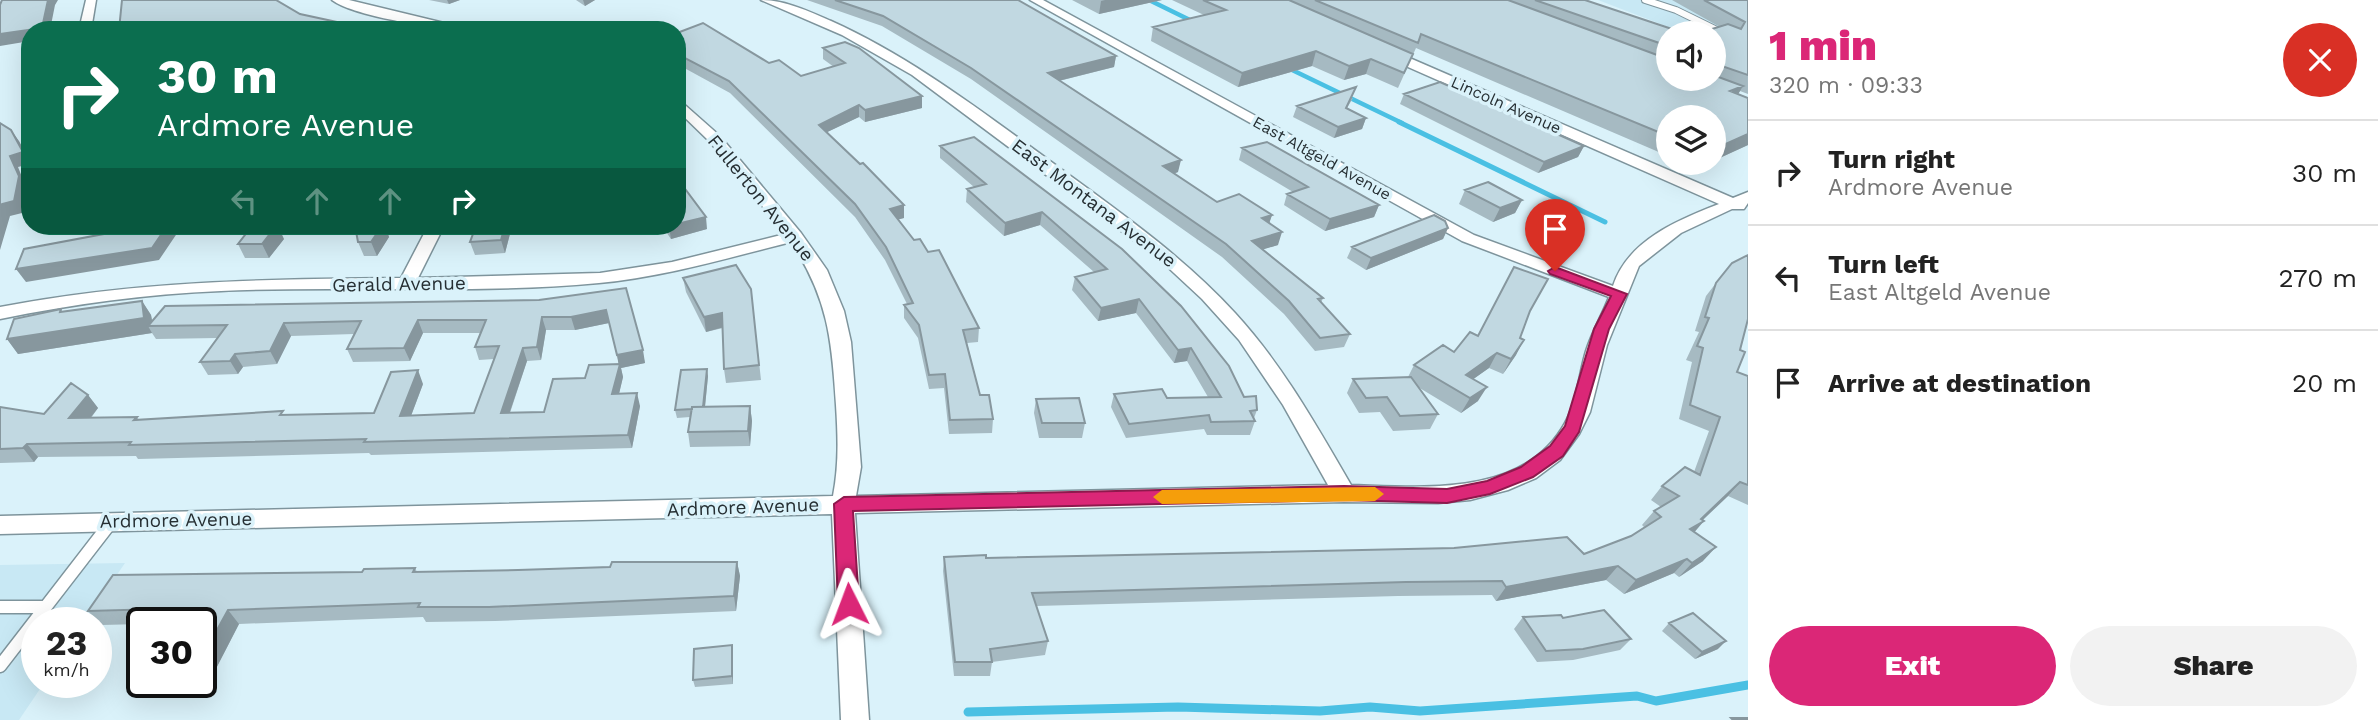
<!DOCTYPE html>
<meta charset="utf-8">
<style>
body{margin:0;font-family:"Work Sans",sans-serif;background:#f2f2f2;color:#222;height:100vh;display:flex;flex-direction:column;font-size:26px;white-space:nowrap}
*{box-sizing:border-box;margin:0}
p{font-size:23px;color:#767676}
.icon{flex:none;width:38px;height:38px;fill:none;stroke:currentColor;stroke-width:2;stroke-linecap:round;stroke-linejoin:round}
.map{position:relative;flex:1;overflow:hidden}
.sheet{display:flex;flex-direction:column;background:#fff;width:630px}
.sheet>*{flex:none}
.hud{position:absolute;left:21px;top:21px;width:665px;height:214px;border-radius:28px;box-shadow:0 7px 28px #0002;background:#0b6e4f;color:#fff;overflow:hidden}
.controls{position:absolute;left:1656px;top:21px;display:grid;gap:14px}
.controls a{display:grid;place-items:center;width:70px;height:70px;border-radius:50%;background:#fff;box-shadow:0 7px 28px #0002;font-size:35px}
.speed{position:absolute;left:21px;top:607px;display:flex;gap:14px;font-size:35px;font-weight:700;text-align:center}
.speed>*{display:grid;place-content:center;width:91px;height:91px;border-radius:50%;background:#fff;box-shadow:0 7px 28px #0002;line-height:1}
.speed small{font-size:18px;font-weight:400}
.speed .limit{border:4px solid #111;border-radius:10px;background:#fff;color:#111}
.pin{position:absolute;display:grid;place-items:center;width:60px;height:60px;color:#fff;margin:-72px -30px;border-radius:50% 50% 50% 0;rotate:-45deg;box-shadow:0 0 7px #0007}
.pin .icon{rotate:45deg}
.me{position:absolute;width:77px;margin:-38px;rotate:357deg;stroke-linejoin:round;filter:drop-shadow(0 0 5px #0008)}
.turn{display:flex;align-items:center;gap:24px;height:147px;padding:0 21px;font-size:32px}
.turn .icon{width:91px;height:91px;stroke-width:2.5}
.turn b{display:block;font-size:49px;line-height:60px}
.lanes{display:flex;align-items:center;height:66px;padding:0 21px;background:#0003;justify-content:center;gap:35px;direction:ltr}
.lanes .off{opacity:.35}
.round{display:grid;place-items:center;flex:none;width:74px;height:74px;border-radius:37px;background:#f2f2f2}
.headline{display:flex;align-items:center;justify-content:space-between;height:119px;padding:0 21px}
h1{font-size:42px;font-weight:800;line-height:52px;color:#db2777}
.cta{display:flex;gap:14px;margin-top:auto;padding:14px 21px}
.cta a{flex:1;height:80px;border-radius:42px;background:#db2777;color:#fff;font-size:28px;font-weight:800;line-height:80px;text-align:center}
.cta a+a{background:#f2f2f2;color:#222}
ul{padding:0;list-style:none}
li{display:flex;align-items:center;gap:21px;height:105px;padding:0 21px;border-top:2px solid #e0e0e0}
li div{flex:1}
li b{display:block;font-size:26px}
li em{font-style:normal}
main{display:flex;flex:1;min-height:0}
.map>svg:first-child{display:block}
.built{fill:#c8e8f4}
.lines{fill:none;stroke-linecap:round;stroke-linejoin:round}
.stream-far2{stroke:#4ac0e3;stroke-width:4.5}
.stream-far1{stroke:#4ac0e3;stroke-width:5}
.stream{stroke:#4ac0e3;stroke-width:9}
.lane-far1-casing{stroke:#7e949c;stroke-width:8}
.lane-casing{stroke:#7e949c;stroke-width:15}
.street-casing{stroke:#7e949c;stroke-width:3}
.lane-far1{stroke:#fff;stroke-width:6}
.lane{stroke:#fff;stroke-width:12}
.street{fill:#fff;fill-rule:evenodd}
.wall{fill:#a6bac2;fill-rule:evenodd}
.shaded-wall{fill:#87979e}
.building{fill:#c1d8e1;stroke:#87979e;stroke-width:2}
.route{fill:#db2777;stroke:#8e194d;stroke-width:2}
.slow{fill:#f59e0b}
.labels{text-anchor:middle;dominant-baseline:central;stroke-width:7;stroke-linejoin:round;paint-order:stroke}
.far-street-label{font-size:16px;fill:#262f33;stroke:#daf2fa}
.street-label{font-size:19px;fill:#262f33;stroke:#daf2fa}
</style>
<main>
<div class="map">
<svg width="1748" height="720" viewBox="0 0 1748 720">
<rect width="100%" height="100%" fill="#daf2fa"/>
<path class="built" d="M1598 0H1748L1713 33H1684Z
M125 563 84 623H37V682L44 683 19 720H0V565Z"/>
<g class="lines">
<path class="stream-far2" d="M1149 0 1196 23
M1288 68 1402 123"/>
<path class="stream-far1" d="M1399 122 1605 222"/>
<path class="stream" d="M968 712 1178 707 1320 711 1370 707 1420 711 1637 696 1656 701 1748 685"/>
<g class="lane-far1-casing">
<path id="lane-far1" d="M1645 0 1676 10 1725 34"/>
</g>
<g class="lane-casing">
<path id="lane" d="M0 607H45
M0 666 112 521"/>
</g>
<g class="street-casing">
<path id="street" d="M86 0H96L91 30H79Z
M332 0H349L473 30C442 30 355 17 332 0Z
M761 0C785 0 808 11 831 21 909 56 977 108 1046 158 1111 206 1180 253 1235 313 1282 364 1316 425 1351 485 1422 487 1524 498 1565 423 1577 401 1579 374 1586 351 1592 332 1602 315 1609 297L1462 241 1030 0H1043L1474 235 1613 286C1628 240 1678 220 1719 204L1383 56V50H1391L1733 198 1748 192V203L1744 209H1732L1681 233 1639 266 1607 345 1590 412 1579 434 1560 460 1536 478 1508 490 1470 500 1438 503 1344 502 855 513 869 720H841L832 514 0 534V516L833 496C839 465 838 437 836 405 832 340 828 298 791 242 727 258 664 277 599 283 473 295 347 285 221 291 146 294 74 304 0 319V307C135 281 264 279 401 278L428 226H444L418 278 600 273 672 262 785 234 710 142 677 110V98L720 136 801 233 827 270 844 311 851 342 861 467 856 496 1328 485 1283 405 1239 340 1202 299 1160 260 912 75 842 35Z"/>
</g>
<use href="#lane-far1" class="lane-far1"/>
<use href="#lane" class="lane"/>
<use href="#street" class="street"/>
</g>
<path class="wall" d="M429 0H460L449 4Z
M576 0H595L585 6Z
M807 0H1018L1116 56 1114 67 1059 81 1178 172 1174 174 1217 202 1272 215 1269 223 1278 245 1263 249 1323 298 1321 303 1350 334 1344 347 1315 351 1284 314 1222 257 971 79 882 26Z
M1072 0H1162L1099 14Z
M1172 0H1585L1668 33V79H1713V33L1720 27 1672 0H1748V94L1740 91 1738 94 1748 98V145L1713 161V117H1668V156L1416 48 1398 88 1366 74 1344 80 1312 66 1238 87 1151 41 1153 27 1204 15Z
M677 33 769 63 801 76 834 67 823 59V48L922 96V108L865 122 859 117 827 132 904 218 898 219 979 328 978 342 967 343 980 395 993 419 992 433 949 434 944 388 929 389 918 338 904 318V305L907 304 885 260 855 217 730 93 677 64Z
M1404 94 1584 146 1578 157 1538 173 1400 104Z
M1353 98 1347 108 1366 118 1362 129 1334 138 1293 117 1297 106Z
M974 137 1257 410 1254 418 1255 421 1250 435H1207L1204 429 1126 438 1111 407 1114 394 1167 398 1208 397 1187 361 1174 363 1136 313 1098 321 1072 290 1075 277 1094 272 1040 225 1004 236 966 202 967 189 974 187 940 158V146Z
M1242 148 1379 205 1374 217 1325 231 1284 205 1287 194 1293 192 1239 160Z
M1465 190 1522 200 1515 213 1493 222 1459 204Z
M355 226H385L389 237 377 256H364L358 242Z
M476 226H512L505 253 475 255 470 242Z
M662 226H677L707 229 671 239Z
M1448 228 1443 239 1366 270 1347 258 1352 247Z
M284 239 269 258H245L238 244Z
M683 278 751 289 761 380 726 383 724 369 723 328 706 332 686 292Z
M1716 283 1740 350 1737 372 1748 376V505L1728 496 1703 520 1694 532 1703 561 1679 577 1674 573 1624 594 1606 580 1496 601 1492 595 1398 596 1036 606 1048 641 1045 655 992 662 990 676H954L943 571 944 557 986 558 1584 554 1631 536 1644 527 1642 525 1654 511 1661 507 1651 500 1662 486 1694 472 1709 431 1679 419 1692 362 1686 360 1699 332 1695 331 1706 296Z
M626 288 645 363 621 368 623 377 619 393 640 406 632 448 371 455 369 453 138 459 136 456 38 457 34 462 0 463V407L44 414 88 395 98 408 91 418 137 417 139 420 374 413 423 384 411 416 474 413 494 359 479 360 475 347 480 333H423L410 361 353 362 347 349 354 334 291 336 277 364 243 367 238 374 208 375 200 362 217 338 156 339 152 333 18 354 7 339 61 309 62 312 142 301 151 315 152 320 539 300ZM609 323 619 364 544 412 510 413 527 361 541 360 546 330H575Z
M1530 311 1520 338 1516 355 1503 374 1489 368 1473 379 1478 401 1461 413 1418 387 1438 414 1430 429 1393 431 1380 412 1359 413 1347 393 1353 379 1408 377 1414 365 1454 352 1478 336Z
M708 376 705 407 750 406 752 421 750 446 690 447 688 432 690 417 677 418 675 410Z
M1036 399 1085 423 1082 438H1039L1034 413Z
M737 562 740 576 736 611 495 621 426 622 423 617 239 624 207 686 172 687 168 682H201V623H142V624L101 625 88 611 362 572 415 568 417 572 518 570Z
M1523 617 1563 618 1631 639 1620 650 1573 660 1537 662 1514 629Z
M1669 623 1718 649 1695 659 1662 631Z
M732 645 733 652V684L695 687 693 680Z"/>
<path class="shaded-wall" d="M48 0H58L55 5 50 30H30Z
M447 0H460L449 4Z
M583 0H595L585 6Z
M1105 0H1162L1099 14 1101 1Z
M30 30V41L0 46V34Z
M1316 51 1312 66 1238 87 1242 73Z
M1116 56 1114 67 1046 84 1048 73Z
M1371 59 1366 74 1344 80 1349 66Z
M1743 86 1734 101 1730 91Z
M922 96V108L865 122V110Z
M859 105V117L819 136V125Z
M1366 118 1362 129 1334 138 1338 127Z
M11 130 19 141 30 161V164L18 167 26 187 22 213 10 216 0 250V209Z
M1748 134V145L1713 161V155L1719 147Z
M1584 146 1578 157 1538 173 1544 162Z
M1181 160 1178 172 1160 178 1163 166Z
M1522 200 1515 213 1493 222 1500 208Z
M904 205V218L889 222 890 209Z
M1379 205 1374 217 1325 231 1330 219Z
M1042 212 1040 225 1004 236 1005 223Z
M1272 215 1268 227 1262 218Z
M706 217 707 229 671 239 669 227 677 226V224Z
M167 226H182L159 260 26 282 16 269Z
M276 226H278L284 239 269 258 262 244Z
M382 226H385L389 237 377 256 371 242Z
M505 226H512L505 253 501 240Z
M1448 228 1443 239 1366 270 1371 258Z
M1282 232 1278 245 1248 254 1252 241Z
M1139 299 1136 313 1098 321 1101 308Z
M142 301 151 315 153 326H148L152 333 18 354 7 339Z
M606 310 609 323 575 330 571 317Z
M722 313 724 327 706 332 704 317Z
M542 317 546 330 541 360 537 347Z
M418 320 423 333 410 361 404 348Z
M284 323 291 336 277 364 270 351Z
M1524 340 1516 355 1503 374 1511 359Z
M523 348 527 361 505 426 501 413Z
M1191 348 1187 361 1174 363 1178 350Z
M643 350 645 363 621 368 623 377 616 407 612 394 619 367 617 355Z
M1497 353 1489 368 1458 390 1466 375Z
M235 354 243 367 238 374 230 361Z
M707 369 708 376 704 416 703 409Z
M418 370 423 384 406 429 400 416Z
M1487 387 1478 401 1461 413 1470 398Z
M637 393 640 406 632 448 628 435Z
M88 395 98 408 80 431 69 418Z
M750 406 752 421 750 446 748 431Z
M27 444 38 457 34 462 23 448Z
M1740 482 1728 496 1695 527 1704 521 1692 535 1678 544 1701 519Z
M1716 547 1703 561 1679 577 1692 563Z
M1687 559 1674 573 1624 594 1636 580Z
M737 562 740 576 736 611 734 596Z
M1618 566 1606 580 1496 601 1506 587Z
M228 610 239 624 207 686 201 680V659Z
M1726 641 1718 649 1695 659 1702 652Z
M732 645 733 652V684L732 676Z"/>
<path class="building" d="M2 0H48L42 28 0 34V5Z
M122 0H276L300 14 374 30H119Z
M835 0H1018L1116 56 1048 73 1181 160 1163 166 1217 202 1239 194 1272 215 1262 218 1282 232 1252 241 1323 298 1318 299 1350 334 1320 338 1289 301 1226 244 971 68 883 16Z
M1203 0H1289L1413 54 1404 73 1371 59 1349 66 1316 51 1242 73 1153 27 1226 10Z
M1315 0H1508L1668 59V79H1713V75L1743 86 1730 91 1748 98V134L1719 147 1713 145V117H1668V136L1421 34 1418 43Z
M1535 0H1585L1684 33H1668V46Z
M1704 0H1748V75L1713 63V33H1699L1728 24 1741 29 1745 22Z
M703 23 769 63 779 60 801 76 845 63 823 48 845 42 859 48 922 96 865 110 859 105 819 125 860 164 863 163 904 205 890 209 914 240 920 239 928 252 939 250 979 328 963 330 980 395H989L993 419 950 420 945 374 929 375 919 325 904 305 913 303 886 247 855 204 729 81 677 54V33Z
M1440 82 1584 146 1544 162 1404 94Z
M1356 87 1346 108 1366 118 1338 127 1297 106Z
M0 123 11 130 23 152 10 156 19 176 14 201 2 204 0 209Z
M974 137 1122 249 1181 306 1229 366 1244 397 1256 396 1257 410 1250 411 1255 421 1211 422 1209 415 1129 424 1114 394 1162 389 1167 398 1221 397 1191 348 1178 350 1139 299 1101 308 1075 277 1107 269 1042 212 1005 223 967 189 986 184 940 146Z
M1267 142 1379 205 1330 219 1287 194 1308 187 1242 148Z
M677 178 706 217 677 224Z
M1488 182 1522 200 1500 208 1465 190Z
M1434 215 1445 221 1448 228 1371 258 1352 247Z
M113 226H167L152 248 16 269 24 249 109 233Z
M252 226H276L262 244H238Z
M355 226H382L371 242H358Z
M476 226H505L501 240 470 242Z
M1748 255V319L1740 350 1745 352 1737 372 1748 376V485L1740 482 1701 519 1704 521 1690 529 1716 547 1692 563 1687 559 1636 580 1618 566 1506 587 1502 581 1406 582 1032 593 1048 641 990 649 992 662H955L944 557 986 555V558L1454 548 1567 537 1584 554 1631 536 1661 517 1654 511 1679 496 1662 486 1685 467 1700 475 1720 417 1690 405 1703 348 1697 346 1709 318 1705 317 1716 283 1732 263Z
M736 265 751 289 759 365 724 369 722 313 704 317 683 278Z
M1514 267 1548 279 1530 311 1520 338 1524 340 1511 359 1497 353 1466 375 1487 387 1470 398 1414 365 1443 345 1454 352 1470 332 1478 336Z
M626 288 643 350 617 355 606 310 571 317H542L537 347 523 348 501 413 544 412 553 379 585 378 589 365 620 364 612 394 637 393 628 435 364 442 366 439 129 445 131 442 27 444 23 448 0 449V407L44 414 71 383 88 395 69 418 137 417 134 420 283 411 280 415 374 413 391 372 418 370 400 416 474 413 499 346 475 347 486 320H418L404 348 347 349 361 321 284 323 270 351 235 354 230 361 200 362 227 325 148 326 165 306 539 300Z
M142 301 144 318 7 339 14 319 61 309 60 312Z
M707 369 703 407H692V409L675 410 681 370Z
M1411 377 1438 414 1400 416 1387 397 1366 398 1353 379Z
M1079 398 1085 423H1042L1036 399Z
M750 406 748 431 688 432 692 407Z
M612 562H737L734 596 489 607H418L420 603 228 610 201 659V623H188L196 608 88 611 113 575 362 572 364 569 415 568 413 572 518 570 610 567Z
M1604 610 1631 639 1583 649 1546 651 1523 617 1561 615 1563 618Z
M1693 613 1726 641 1702 652 1669 623Z
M732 645V676L693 680 694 649Z
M1731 718H1748V720H1733Z"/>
<path class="route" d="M1555 267 1627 294 1609 329 1579 432 1563 456 1533 477 1490 494 1447 503 1344 500 853 511 859 604 856 610 849 613 841 610 838 604 834 504 844 497 1344 486 1447 489 1487 481 1521 467 1550 446 1565 426 1594 329 1611 296 1550 274 1548 271Z"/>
<path class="slow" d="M1375 487 1384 494 1375 501 1162 504 1153 497 1162 490Z"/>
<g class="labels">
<g class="far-street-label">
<text transform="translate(1506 105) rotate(24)">Lincoln Avenue</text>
<text transform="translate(1322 158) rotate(29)">East Altgeld Avenue</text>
</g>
<g class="street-label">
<text transform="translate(761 198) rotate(51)">Fullerton Avenue</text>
<text transform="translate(1094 203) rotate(37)">East Montana Avenue</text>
<text transform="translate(399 284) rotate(-1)">Gerald Avenue</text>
<text transform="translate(743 507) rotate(-2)">Ardmore Avenue</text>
<text transform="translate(176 520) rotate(-1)">Ardmore Avenue</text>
</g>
</g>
</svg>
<div class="controls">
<a><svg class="icon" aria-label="sound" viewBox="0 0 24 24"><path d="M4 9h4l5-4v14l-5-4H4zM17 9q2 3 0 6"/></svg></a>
<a><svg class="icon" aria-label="layers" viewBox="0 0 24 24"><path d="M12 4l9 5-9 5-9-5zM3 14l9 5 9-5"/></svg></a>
</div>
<div class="speed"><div>23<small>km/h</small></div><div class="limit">30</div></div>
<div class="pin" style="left:1555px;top:271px;background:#d93025"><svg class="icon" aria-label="arrive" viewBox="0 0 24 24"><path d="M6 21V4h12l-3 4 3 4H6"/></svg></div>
<svg class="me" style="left:849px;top:604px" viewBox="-20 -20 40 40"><path d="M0-17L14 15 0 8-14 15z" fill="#db2777" stroke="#fff" stroke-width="4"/></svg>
<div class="hud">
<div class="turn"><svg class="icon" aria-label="right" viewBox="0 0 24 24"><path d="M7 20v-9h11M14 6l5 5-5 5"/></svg><div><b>30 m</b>Ardmore Avenue</div></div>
<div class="lanes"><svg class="icon off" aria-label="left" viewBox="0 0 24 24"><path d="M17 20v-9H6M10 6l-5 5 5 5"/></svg><svg class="icon off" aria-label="ahead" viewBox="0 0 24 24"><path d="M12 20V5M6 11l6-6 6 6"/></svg><svg class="icon off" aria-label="ahead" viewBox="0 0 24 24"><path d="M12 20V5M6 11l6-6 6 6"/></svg><svg class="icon" aria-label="right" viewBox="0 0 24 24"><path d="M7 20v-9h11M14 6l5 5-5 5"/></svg></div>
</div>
</div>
<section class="sheet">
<div class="headline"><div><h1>1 min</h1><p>320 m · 09:33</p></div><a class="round" style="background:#d93025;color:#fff"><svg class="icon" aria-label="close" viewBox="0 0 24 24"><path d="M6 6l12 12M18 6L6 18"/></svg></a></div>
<ul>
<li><svg class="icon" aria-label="right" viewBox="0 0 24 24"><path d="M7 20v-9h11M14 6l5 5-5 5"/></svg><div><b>Turn right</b><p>Ardmore Avenue</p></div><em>30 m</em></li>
<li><svg class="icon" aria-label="left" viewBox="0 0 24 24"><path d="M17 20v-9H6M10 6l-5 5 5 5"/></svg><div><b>Turn left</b><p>East Altgeld Avenue</p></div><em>270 m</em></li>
<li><svg class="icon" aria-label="arrive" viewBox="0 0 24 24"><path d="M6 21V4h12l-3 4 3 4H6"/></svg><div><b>Arrive at destination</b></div><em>20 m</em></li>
</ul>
<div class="cta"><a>Exit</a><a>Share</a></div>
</section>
</main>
